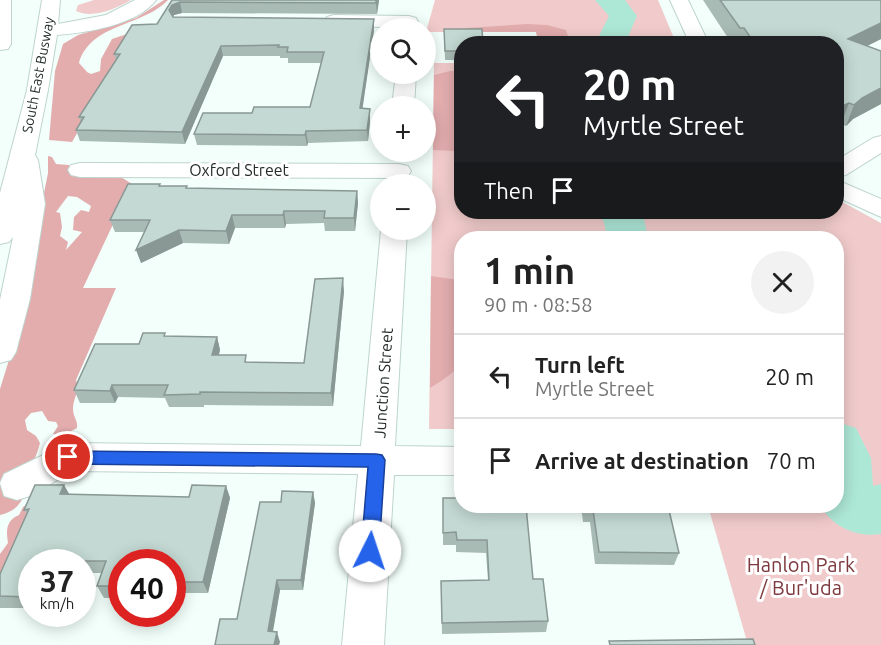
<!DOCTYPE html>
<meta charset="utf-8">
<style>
body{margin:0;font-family:Ubuntu,sans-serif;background:#f2f2f2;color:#222;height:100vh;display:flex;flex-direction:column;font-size:22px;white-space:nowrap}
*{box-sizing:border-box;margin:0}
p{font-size:20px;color:#767676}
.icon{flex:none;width:33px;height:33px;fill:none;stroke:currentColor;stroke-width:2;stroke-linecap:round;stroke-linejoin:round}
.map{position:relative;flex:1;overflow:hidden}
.drawer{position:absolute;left:454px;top:231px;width:390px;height:282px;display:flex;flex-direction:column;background:#fff;border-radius:24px;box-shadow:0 3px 15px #0003}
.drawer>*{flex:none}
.hud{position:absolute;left:454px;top:36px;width:390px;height:183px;border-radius:24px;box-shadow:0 3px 15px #0003;background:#202124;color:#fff;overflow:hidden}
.buttons{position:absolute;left:370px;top:18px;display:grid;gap:12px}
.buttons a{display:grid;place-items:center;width:66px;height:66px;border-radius:50%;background:#fff;box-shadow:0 3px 15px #0003;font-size:30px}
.speed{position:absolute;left:18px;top:549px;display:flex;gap:12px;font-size:30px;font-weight:700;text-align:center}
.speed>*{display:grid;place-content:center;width:78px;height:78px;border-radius:50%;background:#fff;box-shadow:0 3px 15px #0003;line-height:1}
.speed small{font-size:15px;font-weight:400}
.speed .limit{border:9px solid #d22;background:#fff;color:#111}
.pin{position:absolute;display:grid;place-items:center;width:51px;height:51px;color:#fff;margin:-26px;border:3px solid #fff;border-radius:50%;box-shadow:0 2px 6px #0007}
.me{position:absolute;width:66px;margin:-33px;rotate:4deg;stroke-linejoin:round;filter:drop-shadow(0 0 4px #0008)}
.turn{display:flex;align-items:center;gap:21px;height:126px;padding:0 30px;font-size:27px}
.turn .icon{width:78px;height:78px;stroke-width:2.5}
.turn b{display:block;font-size:42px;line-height:51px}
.then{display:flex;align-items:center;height:57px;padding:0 30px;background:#0003;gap:12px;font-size:22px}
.round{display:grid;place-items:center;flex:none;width:63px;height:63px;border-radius:32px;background:#f2f2f2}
.overview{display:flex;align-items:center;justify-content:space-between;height:102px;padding:0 30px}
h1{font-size:36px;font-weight:600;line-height:45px}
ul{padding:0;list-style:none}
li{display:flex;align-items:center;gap:18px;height:84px;padding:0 30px;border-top:2px solid #e0e0e0}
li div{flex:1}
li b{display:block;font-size:22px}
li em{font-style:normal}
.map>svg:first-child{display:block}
.green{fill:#f1cbcb}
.forest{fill:#e3adae;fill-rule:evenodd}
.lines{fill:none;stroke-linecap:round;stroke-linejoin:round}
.river{fill:#ade7d6;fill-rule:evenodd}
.minor-casing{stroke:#bed4cd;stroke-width:2}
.highway-casing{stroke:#bed4cd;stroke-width:2}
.minor{fill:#fff;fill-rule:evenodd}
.highway{fill:#fff;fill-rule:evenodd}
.wall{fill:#a9bbb5}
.shaded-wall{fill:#899894}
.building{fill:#c4d9d3;stroke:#899894;stroke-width:1.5}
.route{fill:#2563eb;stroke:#184099;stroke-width:1.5}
.labels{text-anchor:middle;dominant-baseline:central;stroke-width:6;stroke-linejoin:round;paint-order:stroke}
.far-street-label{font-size:14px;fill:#252d2b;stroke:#fff}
.street-label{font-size:16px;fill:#252d2b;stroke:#fff}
.near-park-label{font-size:20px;fill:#7d393e;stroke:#fff}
</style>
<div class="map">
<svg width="881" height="645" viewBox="0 0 881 645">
<rect width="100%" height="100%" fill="#f2fffb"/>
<path class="green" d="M94 0H131C116 9 92 19 76 11L78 5Z
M435 0H658L676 43 539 44 536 32H426Z
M434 63H462V212H837V199L881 223V645H748L708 506H837V238H462V429H429Z"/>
<path class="forest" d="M164 0H168C142 27 91 23 79 63L87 72 91 74 100 71 101 59 112 39 136 31 72 142 49 140 55 71 63 44 78 35 136 18Z
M527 24 547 25 566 30 568 36 559 40 537 36 536 32H462L467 28Z
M450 71H462V138L454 151 433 150 434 75Z
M48 156 52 157 56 164 69 165 71 170 113 172 132 184 83 288H116L76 380C80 392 73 398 73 409 73 417 78 420 77 428L64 435 53 434 58 426 56 422 48 421 42 411 31 413 25 420 27 430 36 436 40 443C38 452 33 461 31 471 25 492 25 509 0 515V389L13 347 48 173ZM68 196 77 197 91 206 89 212 81 210 74 217 73 230 82 232 66 250 68 242 60 236 62 227 60 213 56 212Z
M431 276 459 280C463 293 464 352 459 364 454 374 439 382 430 388Z
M41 496 0 593V554L8 543C6 531 6 520 19 515L23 507Z"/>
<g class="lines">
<path class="river" d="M595 0H625L637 16 625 44H595L609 16Z
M597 212H639L644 219 648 238H607L604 222Z
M837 422 856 428 871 458 873 486 881 484V534C858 538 832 527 821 506H837Z"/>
<g class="minor-casing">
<path id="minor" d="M42 0H60L58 24 106 15 135 0H156C138 25 85 33 57 35L48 90 35 155 38 160 45 204 30 299 16 352 11 360 0 363V300L13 237 9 242 0 244V193L27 90Z
M670 0H688L709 44H690Z
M334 15 409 16 416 18 418 22 416 26 409 28 327 25 325 21 327 17Z
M396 74H416L414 106H392Z
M881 136V153L846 175 837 177V160L873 138Z
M80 163 399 164 408 166 411 171 408 176 399 178 80 177 71 175 68 170 71 165Z
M837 180 881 199V217L837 197Z
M381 230H407L395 446 462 447V475H394L384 645H342L358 474 73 471 30 496 17 500 4 496 0 483 4 474 68 443 361 446Z"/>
</g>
<g class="highway-casing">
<path id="highway" d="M0 0H11V44L8 49 0 50Z"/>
</g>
<use href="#minor" class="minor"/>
<use href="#highway" class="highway"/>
</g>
<path class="wall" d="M172 0H379L377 14 182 13 174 15 173 17 374 30 362 108 370 121 368 141 308 143 307 146 197 145 194 134 252 113 310 107 321 63H288V58H280V56H223L185 144 80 141 76 130 81 122 79 117 116 60 114 54 157 24Z
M703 0H881V39L867 46 881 104 853 119 846 126 841 124 837 126V44H732Z
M444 29 462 44V60H445Z
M161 186 188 188 357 191 358 203 355 231H325L324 223 286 224 285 228H235L229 244 183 243 141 263 144 232H115L110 220Z
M344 291 333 406 204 405V407H169L165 398 118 397 115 403H80L74 390 139 344 166 336 217 337 220 350 219 355 248 362 304 363Z
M226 486 230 498 208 593H172V562H122V598H104L97 586 102 573H82V562H32V608H0V574L27 514 24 510 69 494 189 497Z
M458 491 533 579 548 621 546 632 442 634 441 581 488 580 486 553 456 552V545H443V498H458Z
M313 492 315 503 303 590H280L273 632 280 642 237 619 281 502Z
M581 506H622V510L679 553 674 565 595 564 590 522H583Z"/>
<path class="shaded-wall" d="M376 0H379L377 14 376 3Z
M180 2 182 13 174 15 171 20 169 10 172 5Z
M374 19V30L361 119 360 108Z
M881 23V39L841 59 848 39Z
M221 46 223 56 185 144 182 132Z
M881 88V104L853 119 846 126 854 105 862 98Z
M849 103 841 124 837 126V108Z
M370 109V121L368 141 367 130Z
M306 131 308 143 307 146 305 135Z
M357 191 358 203 355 231 354 218Z
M284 211 286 224 285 228 283 215Z
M232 215 235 228 229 244 226 231Z
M179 230 183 243 141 263 136 250Z
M343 278 344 291 333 406 331 393Z
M217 337 220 350 215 367 212 355Z
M112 385 118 397 115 403 110 391Z
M64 485 71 497 60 494Z
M226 486 230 498 208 593 203 582Z
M313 492 315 503 303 590 301 580Z
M277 580 280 590 271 641 268 631Z
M32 588V602L28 597Z
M277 632 280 642 279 645H274Z"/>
<path class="building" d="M172 0H376V3L180 2 172 5 169 10 173 17 374 19 360 108 370 109 367 130 306 131 305 135 194 134 203 113H252L254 107H310L324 52H287L288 47H278L279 45 221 46 182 132 76 130 84 117H79L120 54H114L132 25 157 24Z
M720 0H881V23L848 39 881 51V88L862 98 854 105 849 103 837 108V44H755L744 28H740Z
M444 29H482L483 44H462V51H445Z
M128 184H160L159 186H187L186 188 357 191 354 218H324L325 211H284L283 215H232L226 231 179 230 136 250 150 220H110Z
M343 278 331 393 200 392V394L164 395 168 385H112L110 391 74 390 95 344H139L143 333H165L164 336 217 337 212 355H246L245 362 304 363 315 279Z
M35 485H64L60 494 189 497 192 485 226 486 203 582H172V562H122V586H97L106 561H48L47 562H32V588L28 597 0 596V574L29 509 24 510Z
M282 491 313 492 301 580H277L268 631 277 632 274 645H215L220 619H237L260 502H281Z
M458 491H462V506H526L533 579H543L548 621 442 623 441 581 489 580 487 540H457L456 532 443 533V498H458Z
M585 506H622V510H669L679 553 599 552 593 510H586Z
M753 639 755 645H610L609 641Z"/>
<path class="route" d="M68 451 376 454 382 455 385 460 379 551 376 557 370 559 364 557 361 551 368 467 68 464 63 462 60 457 63 453Z"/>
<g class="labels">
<g class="far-street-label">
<text transform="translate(38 75) rotate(-79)">South East Busway</text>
</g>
<g class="street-label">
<text x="239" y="170">Oxford Street</text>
<text transform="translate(383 383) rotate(-86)">Junction Street</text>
</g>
<g class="near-park-label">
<text x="801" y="564">Hanlon Park<tspan x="801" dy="23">/ Bur'uda</tspan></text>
</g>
</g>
</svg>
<div class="buttons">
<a><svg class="icon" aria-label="search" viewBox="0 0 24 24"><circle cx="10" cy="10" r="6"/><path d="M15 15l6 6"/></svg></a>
<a>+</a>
<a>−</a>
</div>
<div class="speed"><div>37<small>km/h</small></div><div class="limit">40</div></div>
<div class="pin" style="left:68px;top:457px;background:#d93025"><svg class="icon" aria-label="arrive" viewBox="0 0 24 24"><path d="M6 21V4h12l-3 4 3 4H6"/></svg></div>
<svg class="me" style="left:370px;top:551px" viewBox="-20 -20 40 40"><circle r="19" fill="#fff"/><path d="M0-13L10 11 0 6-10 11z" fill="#2563eb"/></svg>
<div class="hud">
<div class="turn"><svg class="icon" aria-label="left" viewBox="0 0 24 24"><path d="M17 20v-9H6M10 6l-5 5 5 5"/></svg><div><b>20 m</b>Myrtle Street</div></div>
<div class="then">Then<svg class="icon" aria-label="arrive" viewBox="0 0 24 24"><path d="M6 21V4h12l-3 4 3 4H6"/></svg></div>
</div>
<section class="drawer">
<div class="overview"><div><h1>1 min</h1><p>90 m · 08:58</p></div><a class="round"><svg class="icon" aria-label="close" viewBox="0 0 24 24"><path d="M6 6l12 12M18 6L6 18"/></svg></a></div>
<ul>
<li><svg class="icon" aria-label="left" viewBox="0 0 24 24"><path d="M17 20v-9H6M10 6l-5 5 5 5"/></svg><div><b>Turn left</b><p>Myrtle Street</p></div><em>20 m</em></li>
<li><svg class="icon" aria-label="arrive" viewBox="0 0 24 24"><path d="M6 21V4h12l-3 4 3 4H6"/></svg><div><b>Arrive at destination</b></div><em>70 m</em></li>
</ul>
</section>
</div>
